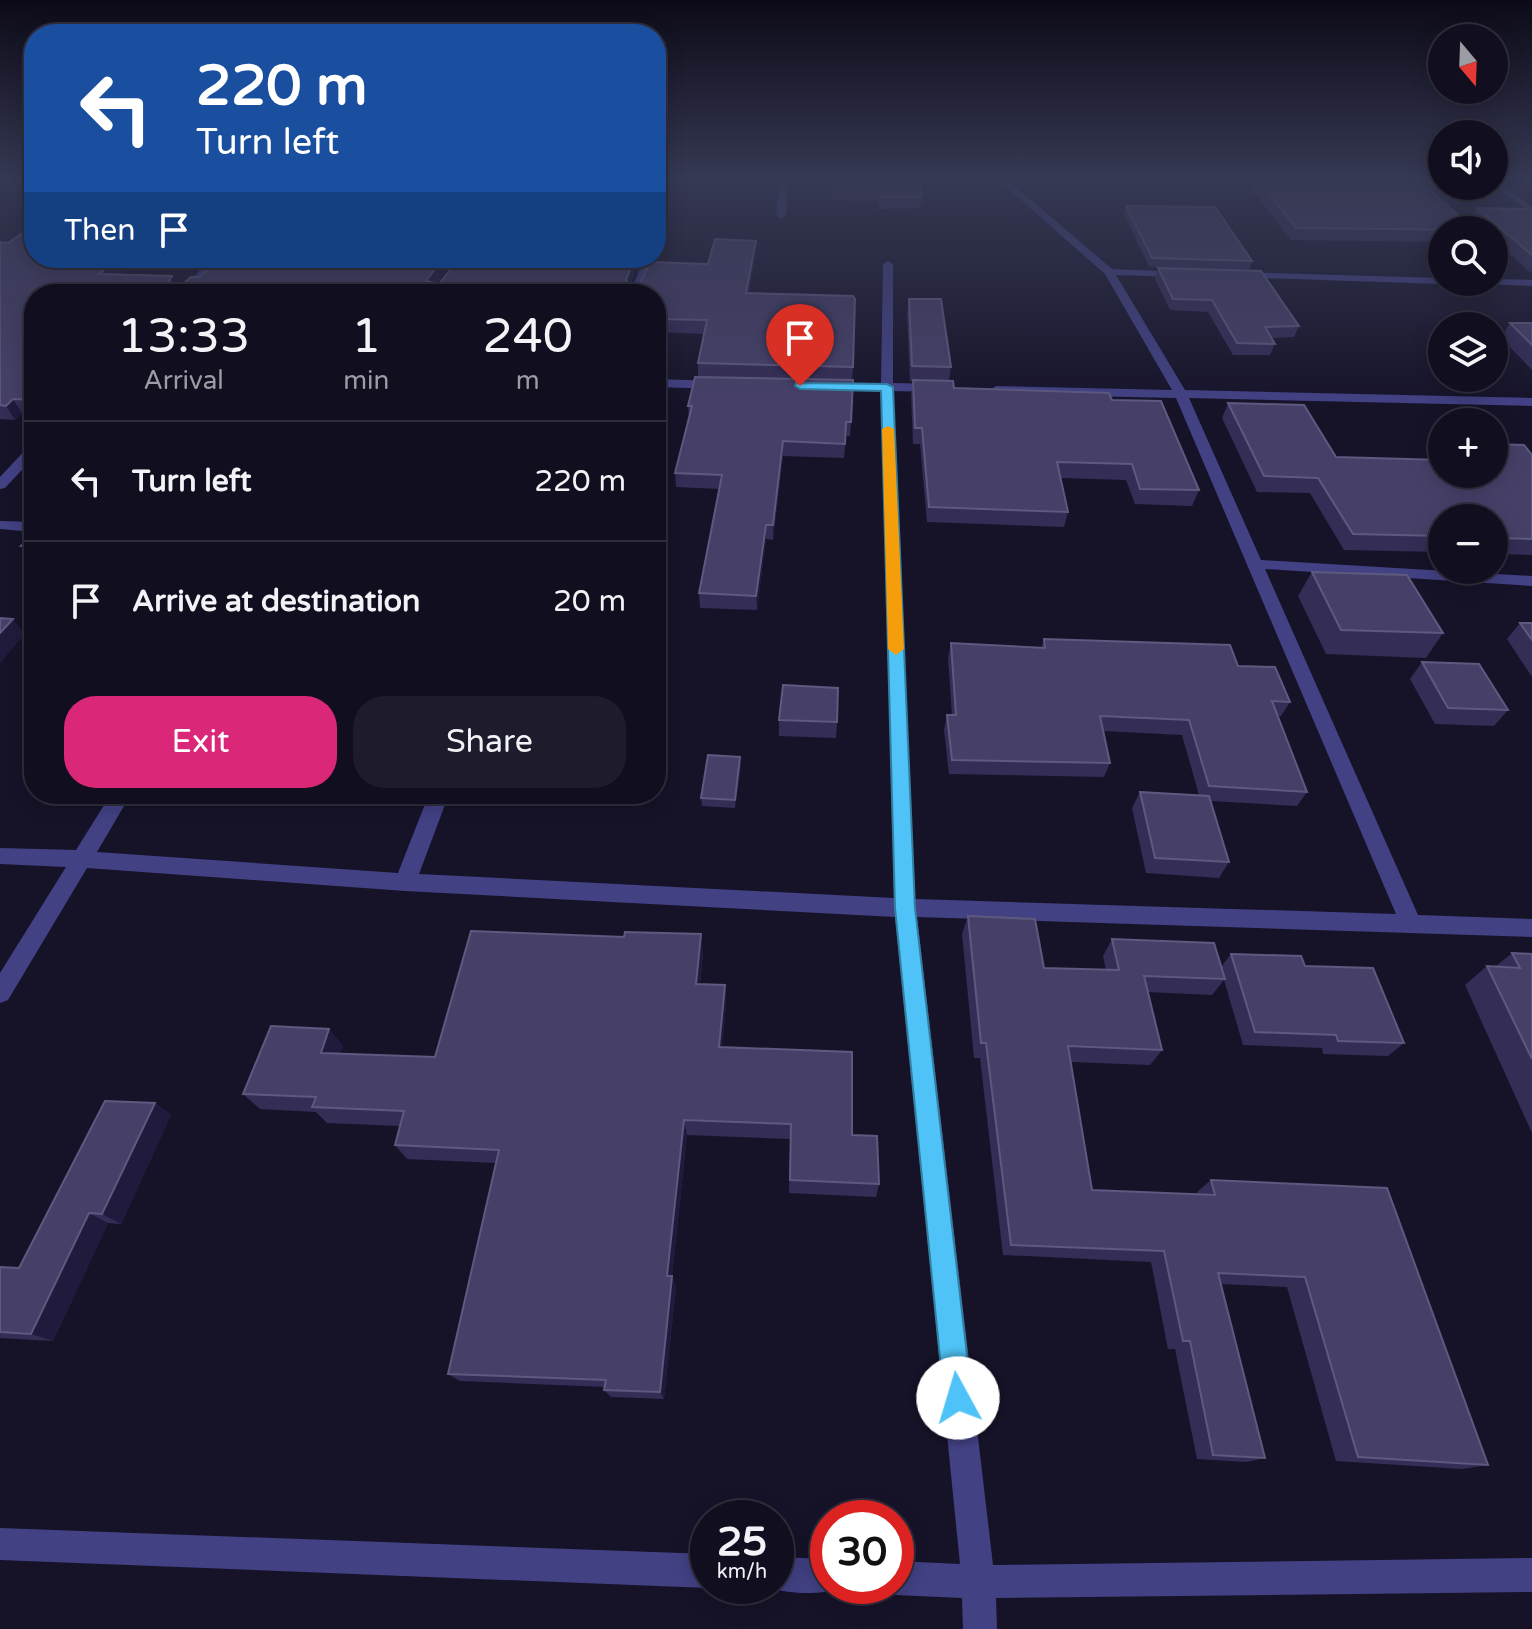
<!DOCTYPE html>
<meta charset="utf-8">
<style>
body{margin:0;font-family:"Varela Round",sans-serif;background:#1e1c2c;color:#f1f3f6;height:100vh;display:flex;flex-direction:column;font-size:30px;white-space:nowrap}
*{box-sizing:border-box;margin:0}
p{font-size:26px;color:#9c9ca4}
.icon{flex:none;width:44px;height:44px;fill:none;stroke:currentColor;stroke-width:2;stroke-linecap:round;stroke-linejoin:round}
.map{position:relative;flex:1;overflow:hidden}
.side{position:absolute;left:24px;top:284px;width:642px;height:520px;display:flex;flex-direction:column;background:#100e1f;border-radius:32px;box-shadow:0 4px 20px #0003,0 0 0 2px #302e3d}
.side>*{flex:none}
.top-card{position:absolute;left:24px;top:24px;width:642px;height:244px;border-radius:32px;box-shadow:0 4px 20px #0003,0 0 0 2px #302e3d;background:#1a4fa0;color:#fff;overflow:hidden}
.needle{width:52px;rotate:161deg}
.fabs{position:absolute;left:1428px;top:24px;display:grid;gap:16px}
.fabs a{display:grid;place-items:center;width:80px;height:80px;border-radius:50%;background:#100e1f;box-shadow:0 4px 20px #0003,0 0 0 2px #302e3d;font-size:40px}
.speed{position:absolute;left:690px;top:1500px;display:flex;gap:16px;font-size:40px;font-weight:700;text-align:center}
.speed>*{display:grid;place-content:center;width:104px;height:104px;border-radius:50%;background:#100e1f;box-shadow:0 4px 20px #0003,0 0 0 2px #302e3d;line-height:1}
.speed small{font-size:20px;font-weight:400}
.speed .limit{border:12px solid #d22;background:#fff;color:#111}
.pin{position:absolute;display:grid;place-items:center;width:68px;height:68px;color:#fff;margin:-82px -34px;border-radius:50% 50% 50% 0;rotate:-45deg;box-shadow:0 0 8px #0007}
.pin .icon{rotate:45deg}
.me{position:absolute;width:88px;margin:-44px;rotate:354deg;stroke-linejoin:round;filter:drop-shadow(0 0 6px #0008)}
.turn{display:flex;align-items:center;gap:28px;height:168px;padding:0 40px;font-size:36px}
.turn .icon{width:104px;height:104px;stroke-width:2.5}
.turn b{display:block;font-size:56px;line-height:68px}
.then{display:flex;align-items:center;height:76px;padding:0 40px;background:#0003;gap:16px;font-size:30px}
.eta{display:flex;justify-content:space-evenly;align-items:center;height:136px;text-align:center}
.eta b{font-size:48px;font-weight:600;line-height:56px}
.button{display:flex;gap:16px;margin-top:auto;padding:16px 40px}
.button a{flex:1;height:92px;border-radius:32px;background:#db2777;color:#fff;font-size:32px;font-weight:600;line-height:92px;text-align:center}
.button a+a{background:#1e1c2c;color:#f1f3f6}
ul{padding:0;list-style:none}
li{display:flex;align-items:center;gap:24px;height:120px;padding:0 40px;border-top:2px solid #302e3d}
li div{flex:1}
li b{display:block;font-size:30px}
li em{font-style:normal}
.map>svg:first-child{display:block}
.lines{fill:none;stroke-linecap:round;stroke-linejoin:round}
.street{fill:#424184;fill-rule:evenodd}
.wall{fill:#342d56}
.shaded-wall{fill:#201b3c}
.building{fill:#464068;stroke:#5e597f;stroke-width:2}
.route{fill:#4fc3f7;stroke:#337fa1;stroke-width:2}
.slow{fill:#f59e0b}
</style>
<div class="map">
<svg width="1532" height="1629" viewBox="0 0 1532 1629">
<rect width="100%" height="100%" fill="#161329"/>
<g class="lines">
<path class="street" d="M780 178H788L786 215 781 218 776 215Z
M996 178H1005L1112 269 1185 272V276L1181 277 1116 275 1185 390 1532 398V406L1189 398 1261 560 1532 576V586L1265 569 1418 915 1532 919V937L917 917 993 1565 1532 1558V1592L996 1598 997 1629H963L962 1598 896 1595 884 1590 883 1586H896V1561L960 1564 895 917 405 891 87 868 8 1000 0 1003V973L66 867 0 864V848L76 850 111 794H131L97 852 398 873 429 794H449L419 874 894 898 881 391 828 390 822 386 828 382 881 383 883 264 888 261 893 264V383L936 384 942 388 936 392 893 391 915 899 1396 914 1176 398 996 394 990 390 996 386 1172 390 1105 274Z
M1494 178 1532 207V215L1494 184Z
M662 223 667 226 661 241 656 244V229Z
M211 258H222L189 294H178Z
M644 258H654L640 294H630Z
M458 260 463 263 442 294H432Z
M1237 272 1442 278V282H1447L1442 284 1233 277V273Z
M1494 279 1532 280V286L1489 284 1488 282H1494Z
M656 379 720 381 726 385 720 389 656 387Z
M34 445V457L5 488 0 489V477L29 446Z
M0 521 34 522V532L0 529Z
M0 1528 708 1554V1586H712L708 1588 0 1560Z
M776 1557 828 1559V1586L840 1588C819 1596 785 1594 765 1586H776Z"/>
</g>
<path class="wall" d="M832 178 922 197 920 208 879 209V201L832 200Z
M1243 178H1416L1442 230V242L1291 240Z
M1126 206 1252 261 1249 270 1149 267 1124 214Z
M1477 208 1532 209V272H1530L1494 240V230H1482L1471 220Z
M0 242 8 243 34 258H141L120 275 176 284H183L200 277 409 264 441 277 437 284H439L485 266 490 258H614L613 261 634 274 631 284H640L708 264 756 253 749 293 853 367 852 380 698 377V363L704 334 656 332V294H34V414L22 413 15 420 0 419Z
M1158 268 1299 326 1294 337 1272 338 1275 344 1270 355H1233L1208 312 1170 310 1155 279Z
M909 299 951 367 949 381 954 388 1112 400 1199 490 1192 506 1135 504 1126 480 1061 478 1068 512 1064 527 927 522 920 444H913L911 395 913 381H910L907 314Z
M1510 323H1532V370L1501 338Z
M1228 403 1336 457 1442 474 1532 455V555L1494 554V518H1442V552L1344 550 1310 493 1257 492 1222 418Z
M688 406 851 422 850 436H846L844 458 783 456 773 540 766 539 757 610 700 608 699 593 719 489 676 487 675 473 689 417Z
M34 533V561H31L21 546Z
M1312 572 1443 633 1426 658 1326 654 1298 596Z
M1520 623H1532V677L1507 639Z
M1044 639 1238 666 1290 702 1281 716H1277L1307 792 1297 806 1211 801 1229 862 1219 878 1146 873 1132 808 1140 792 1199 795 1182 735 1103 731 1110 763 1104 777 949 774 944 730 947 715H952L948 658 951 643 1041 648Z
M1422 662 1508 710 1494 726 1435 724 1410 679Z
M779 720 837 722 836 738 779 736Z
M740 757 741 765 735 808 702 806 701 798Z
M968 916 1044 968 1106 970 1103 956 1112 939 1221 967 1231 954 1305 966 1404 1043 1388 1056 1323 1054 1322 1048 1243 1045 1224 980 1212 995 1148 992 1162 1050 1150 1065 1071 1062 1092 1190 1198 1194 1197 1192 1211 1180 1488 1465 1462 1469 1336 1461 1287 1287 1221 1284 1265 1458 1246 1462 1197 1459 1175 1349H1168L1151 1262 1003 1255 980 1058H974L962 934Z
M703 953 700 984 725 985 726 1003 722 1047 852 1135 879 1184 876 1197 789 1193 790 1139 687 1135 672 1276 676 1287 664 1399 611 1397 604 1390 605 1387 460 1381 448 1374 496 1163 407 1159 395 1145 400 1126 327 1123 316 1112 260 1109 243 1094 329 1029 343 1046 340 1054 435 1057Z
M1512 953 1532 954V1133L1465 985 1487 966 1495 967Z
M155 1103 171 1115 121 1224 108 1223 53 1341 0 1338V1267L19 1268Z"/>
<path class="shaded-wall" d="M756 241V253L746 306V293Z
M119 258H141L105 287 99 274Z
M400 258H413L399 276 396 263Z
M633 262 634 274 627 293 626 280Z
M438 265 441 277 429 294 426 281Z
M13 399 22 413 15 420 6 406Z
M783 441V456L773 540V525Z
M766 525V539L757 610 756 596Z
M13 619 25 634 0 663V633Z
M740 757 741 765 735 808V800Z
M701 934 703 953 698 1001 696 984Z
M725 985 726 1003 721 1064 719 1047Z
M329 1029 343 1046 335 1069 321 1053Z
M155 1103 171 1115 121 1224 102 1214Z
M684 1120 687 1135 671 1286 667 1276Z
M89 1213 108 1223 53 1341 31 1334Z
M672 1276 676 1287 664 1399 660 1392Z"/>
<path class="building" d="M833 178H919L922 197H880V190L833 189Z
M1256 178H1416L1475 230 1296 228Z
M1126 206 1215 207 1252 261 1152 258Z
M1477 208 1532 209V255Z
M34 225V258H119L99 274 172 276 169 281 172 284H183L191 277H200L222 258H400L396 263 438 265 426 281 439 284 454 265 485 266 490 258H607L606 261 633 262 626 280 629 284H640L650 262 708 264 715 239 756 241 746 293 853 296 855 299 853 367 698 363 707 320 656 319V294H34V400L13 399 6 406 0 405V242L8 243Z
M1158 268 1261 271 1299 326 1265 327 1275 344 1237 343 1212 300 1173 299Z
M909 299H941L951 367 912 366Z
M1510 323H1532V345Z
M695 377 853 380 851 422H846L845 444 783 441 773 525H766L756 596 699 593 722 475 675 473 692 406H688Z
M913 380 953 381 954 388 1109 393 1112 400 1161 401 1199 490 1140 489 1132 464 1057 462 1068 512 929 507 922 428H915Z
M1228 403 1304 405 1336 457 1442 460V474H1494V444L1524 445 1532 455V539L1494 538V518H1442V536L1353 534 1318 478 1264 476Z
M34 533V547L21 546Z
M1312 572 1407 575 1443 633 1341 630Z
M0 618 13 619 0 633Z
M1520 623H1532V640Z
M1044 639 1230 645 1238 666 1275 667 1290 702 1272 701 1307 792 1209 786 1189 720 1100 716 1110 763 952 760 947 715H956L951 643 1045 648Z
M1422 662 1479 664 1508 710 1448 708Z
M783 685 838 688 837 722 779 720Z
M708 755 740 757 735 800 701 798Z
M1140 792 1209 796 1229 862 1155 858Z
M968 916 1035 919 1044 968 1119 970 1112 939 1214 943 1225 979 1144 976 1162 1050 1068 1046 1092 1190 1215 1195 1211 1180 1387 1188 1488 1465 1358 1457 1305 1277 1218 1273 1265 1458 1213 1455 1190 1341H1183L1164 1251 1011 1245 986 1043H981Z
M471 931 624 937 625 932 701 934 696 984 725 985 719 1047 852 1052V1135L877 1136 879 1184 790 1180 791 1124 684 1120 667 1276H672L660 1392 604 1390 606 1380 448 1374 499 1150 395 1145 404 1111 312 1107 316 1097 243 1094 271 1026 329 1029 321 1053 435 1057Z
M1512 953 1532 954V1059L1487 966 1520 968Z
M1231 954 1301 956 1305 966 1373 968 1404 1043 1338 1041 1336 1035 1255 1032Z
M105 1101 155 1103 102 1214 89 1213 31 1334 0 1332V1267L19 1268Z"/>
<linearGradient id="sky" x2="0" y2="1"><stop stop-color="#0c0a17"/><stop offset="0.44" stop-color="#363954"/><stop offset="1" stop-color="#363954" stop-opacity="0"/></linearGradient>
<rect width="1532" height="406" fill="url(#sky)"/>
<path class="route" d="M796 383 887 384 893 387 915 908 972 1398 968 1407 958 1412 949 1407 944 1398 895 908 881 391 800 389 795 386Z"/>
<path class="slow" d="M888 426 894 429 904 649 896 655 888 649 882 429Z"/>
</svg>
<div class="fabs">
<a><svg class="needle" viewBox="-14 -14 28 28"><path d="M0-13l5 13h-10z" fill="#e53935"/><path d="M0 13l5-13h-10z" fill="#9c9ca4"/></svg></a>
<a><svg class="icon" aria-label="sound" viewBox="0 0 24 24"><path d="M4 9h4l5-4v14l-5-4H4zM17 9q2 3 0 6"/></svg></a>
<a><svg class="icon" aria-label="search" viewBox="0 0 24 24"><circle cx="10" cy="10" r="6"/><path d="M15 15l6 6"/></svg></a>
<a><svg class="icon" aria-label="layers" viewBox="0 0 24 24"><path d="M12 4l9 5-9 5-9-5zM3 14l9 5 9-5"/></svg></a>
<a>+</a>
<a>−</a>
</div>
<div class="speed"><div>25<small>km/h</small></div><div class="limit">30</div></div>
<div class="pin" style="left:800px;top:386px;background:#d93025"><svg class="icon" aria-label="arrive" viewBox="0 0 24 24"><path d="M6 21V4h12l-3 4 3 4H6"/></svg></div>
<svg class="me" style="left:958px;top:1398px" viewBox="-20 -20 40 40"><circle r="19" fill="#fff"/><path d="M0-13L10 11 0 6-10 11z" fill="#4fc3f7"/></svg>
<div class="top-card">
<div class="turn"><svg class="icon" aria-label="left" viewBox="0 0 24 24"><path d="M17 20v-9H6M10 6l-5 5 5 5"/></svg><div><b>220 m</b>Turn left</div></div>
<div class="then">Then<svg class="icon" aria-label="arrive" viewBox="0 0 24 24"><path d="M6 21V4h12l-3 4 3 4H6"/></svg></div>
</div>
<section class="side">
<div class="eta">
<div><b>13:33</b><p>Arrival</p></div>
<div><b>1</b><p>min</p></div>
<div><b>240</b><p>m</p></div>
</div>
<ul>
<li><svg class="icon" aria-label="left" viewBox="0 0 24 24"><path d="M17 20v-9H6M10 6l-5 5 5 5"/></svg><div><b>Turn left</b></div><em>220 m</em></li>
<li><svg class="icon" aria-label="arrive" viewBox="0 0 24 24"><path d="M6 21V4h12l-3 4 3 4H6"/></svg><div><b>Arrive at destination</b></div><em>20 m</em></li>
</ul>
<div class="button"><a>Exit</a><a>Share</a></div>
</section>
</div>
